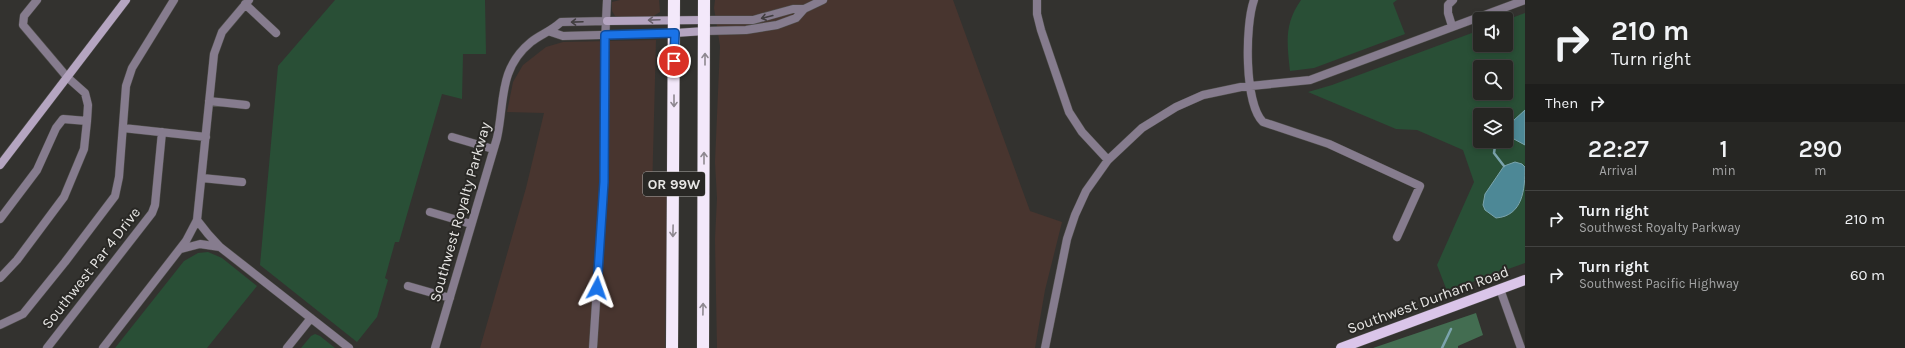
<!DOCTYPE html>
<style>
body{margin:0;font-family:Karla,sans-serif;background:#323230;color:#f1f3f6;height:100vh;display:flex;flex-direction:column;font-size:15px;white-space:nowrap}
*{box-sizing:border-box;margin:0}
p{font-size:13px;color:#a4a5a6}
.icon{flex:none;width:22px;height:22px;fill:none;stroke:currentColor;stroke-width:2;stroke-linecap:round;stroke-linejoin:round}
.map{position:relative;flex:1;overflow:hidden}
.sheet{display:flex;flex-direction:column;background:#262623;width:380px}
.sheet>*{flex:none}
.guide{background:#262623;color:#f1f3f6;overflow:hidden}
.tools{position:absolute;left:1473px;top:12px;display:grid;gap:8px}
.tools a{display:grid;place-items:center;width:40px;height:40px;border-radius:4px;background:#262623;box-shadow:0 2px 6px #0003,0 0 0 1px #424341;font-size:20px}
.pin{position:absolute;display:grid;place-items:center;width:34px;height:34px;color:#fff;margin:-17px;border:2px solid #fff;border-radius:50%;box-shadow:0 1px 4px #0007}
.me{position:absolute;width:44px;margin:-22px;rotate:4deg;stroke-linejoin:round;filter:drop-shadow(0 0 3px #0008)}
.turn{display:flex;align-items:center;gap:14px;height:84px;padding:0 20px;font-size:18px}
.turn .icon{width:52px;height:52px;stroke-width:2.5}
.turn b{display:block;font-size:28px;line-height:34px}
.then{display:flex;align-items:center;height:38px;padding:0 20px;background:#0003;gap:8px;font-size:15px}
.eta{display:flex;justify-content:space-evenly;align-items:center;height:68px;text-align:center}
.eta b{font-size:24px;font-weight:600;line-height:28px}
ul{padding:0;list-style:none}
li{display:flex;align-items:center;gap:12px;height:56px;padding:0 20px;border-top:1px solid #424341}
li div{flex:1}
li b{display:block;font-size:15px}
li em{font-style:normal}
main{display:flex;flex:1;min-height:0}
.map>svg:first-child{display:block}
.commercial{fill:#48352f}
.green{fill:#294f36;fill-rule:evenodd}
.forest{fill:#436d51}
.water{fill:#4d8896;stroke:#7ba4ad}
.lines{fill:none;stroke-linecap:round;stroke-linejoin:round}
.stream{stroke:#7ba4ad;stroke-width:2.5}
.street-casing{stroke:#504f4c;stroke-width:9}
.secondary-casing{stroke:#504f4c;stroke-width:9}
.primary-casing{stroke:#504f4c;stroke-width:11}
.highway-casing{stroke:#504f4c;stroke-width:13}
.street{stroke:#867c8e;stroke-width:8}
.secondary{stroke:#b5a5c1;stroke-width:8}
.primary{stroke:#dac5e9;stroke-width:10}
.highway{stroke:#f3e8fa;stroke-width:12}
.oneway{stroke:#403d3f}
.oneway2{stroke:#68606b}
.oneway3{stroke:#8e8890}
.route-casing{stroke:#114b97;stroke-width:10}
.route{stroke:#1a73e8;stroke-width:7}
.labels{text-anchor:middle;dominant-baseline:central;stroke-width:4;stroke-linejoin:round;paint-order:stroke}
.shield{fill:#292825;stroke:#aeadab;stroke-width:1}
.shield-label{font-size:14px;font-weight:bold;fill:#e7e6e4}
.street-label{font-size:15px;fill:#e7e6e4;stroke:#292825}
</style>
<main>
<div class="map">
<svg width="1525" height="348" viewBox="0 0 1525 348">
<rect width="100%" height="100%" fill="#33322f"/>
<path class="commercial" d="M620 0H659L660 12 652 17H621L615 16 612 11V2Z
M715 0H953L1030 211 1062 222 1045 290 1035 348H717L715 239 717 198 715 162 720 46 714 8Z
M656 40 652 193 667 195 665 348H480L526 188 544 113 507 112 513 82 523 65 546 47 563 42Z"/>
<path class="green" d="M335 0H485L486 54H463L462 99 442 94 399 242H395L385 278 388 280 377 317 357 342 260 265 278 66Z
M1301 0H1397L1393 3 1405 34 1314 68 1290 71C1287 43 1284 24 1301 0Z
M1525 13V263L1447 291 1437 265 1474 182 1463 150 1417 130 1396 129 1308 92 1332 85 1480 30V45H1506V20ZM1480 67H1506V93H1480ZM1480 115H1506V141H1480Z
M208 252 222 258 257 286 207 348H115L184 261 198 253Z
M315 334 320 336 335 348H301L311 336Z"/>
<path class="forest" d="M1476 313 1483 335 1458 346V348H1373Z"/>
<path class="water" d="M1525 110V145L1512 138 1509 129 1514 120Z
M1515 162 1522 164 1525 167C1525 189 1523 216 1496 218L1485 210 1483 205 1485 194 1504 166Z"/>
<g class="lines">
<path class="stream" d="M1506 136 1510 133
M1500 141 1495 146 1494 153 1504 166
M1442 348 1451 329"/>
<g class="street-casing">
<path id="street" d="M1037 0V14L1041 30 1069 112 1082 132 1108 160
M1254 0C1245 25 1244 103 1263 122L1329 144 1420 186 1397 237
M245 4 276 33
M705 20H753L793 9H804
M1452 26 1448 13V5L1453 0
M705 31 746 30 777 25 796 18 804 9 823 0
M551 32 563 36 675 33
M209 101 246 105
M123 128 206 137
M452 137 493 149
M202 178 242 182
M430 212 471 224
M0 219 37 170 56 128 63 119 87 121
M197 220 208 234 220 247 349 348
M181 249 200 244 220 247
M0 278 17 260 64 197 84 149 87 121 88 105 85 93 67 77 23 25 24 16 37 0
M408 286 450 298
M1500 289 1521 348
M0 325 23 314 65 262 115 196 119 177 126 86 132 68 174 0
M47 348 152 213 155 205 162 132
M103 348 186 241 197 220 214 54 222 32 249 0
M287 348 311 318
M435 348 497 138C505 102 498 69 531 42 541 34 550 32 561 22L607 21
M593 348 604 182 605 42 607 0
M1045 348 1067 239 1075 215 1086 191 1108 160 1142 128 1176 107 1203 95 1241 87 1310 80 1525 0"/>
</g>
<g class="secondary-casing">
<path id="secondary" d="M607 21 705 20
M675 33 705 31
M0 165 126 0"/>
</g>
<g class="primary-casing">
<path id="primary" d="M1341 348 1525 280"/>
</g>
<g class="highway-casing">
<path id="highway" d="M672 348 674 0
M703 348 704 0"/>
</g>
<use href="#street" class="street"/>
<use href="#secondary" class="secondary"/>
<use href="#primary" class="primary"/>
<use href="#highway" class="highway"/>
</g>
<defs><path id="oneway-shaft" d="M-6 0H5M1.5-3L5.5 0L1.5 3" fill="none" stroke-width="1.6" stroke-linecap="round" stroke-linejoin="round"/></defs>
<g class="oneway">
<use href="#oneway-shaft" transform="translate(767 17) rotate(166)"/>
<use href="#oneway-shaft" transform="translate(577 22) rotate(178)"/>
</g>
<use class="oneway2" href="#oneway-shaft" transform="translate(654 20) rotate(178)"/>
<g class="oneway3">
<use href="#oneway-shaft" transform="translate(705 59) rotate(-90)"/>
<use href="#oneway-shaft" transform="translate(674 101) rotate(90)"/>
<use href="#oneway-shaft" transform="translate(704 158) rotate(-90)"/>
<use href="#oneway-shaft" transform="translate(673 231) rotate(91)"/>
<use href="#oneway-shaft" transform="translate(703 309) rotate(-89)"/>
</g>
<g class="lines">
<g class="route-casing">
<path id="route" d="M597 288 604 182 605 35 675 33 674 61"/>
</g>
<use href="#route" class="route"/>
</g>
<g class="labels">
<rect class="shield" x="643" y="172" width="62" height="24" rx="3"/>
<g class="shield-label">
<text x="674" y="184">OR 99W</text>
</g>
<g class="street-label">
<text transform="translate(460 212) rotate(-74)">Southwest Royalty Parkway</text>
<text transform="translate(91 268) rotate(-52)">Southwest Par 4 Drive</text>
<text transform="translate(1428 300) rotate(-20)">Southwest Durham Road</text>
</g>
</g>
</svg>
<div class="tools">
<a><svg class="icon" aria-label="sound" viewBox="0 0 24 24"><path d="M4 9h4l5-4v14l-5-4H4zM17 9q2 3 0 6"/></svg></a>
<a><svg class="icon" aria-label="search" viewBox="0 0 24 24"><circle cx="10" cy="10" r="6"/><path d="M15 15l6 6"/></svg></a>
<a><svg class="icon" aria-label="layers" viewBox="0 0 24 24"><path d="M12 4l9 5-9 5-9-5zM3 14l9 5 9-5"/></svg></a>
</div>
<div class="pin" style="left:674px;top:61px;background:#d93025"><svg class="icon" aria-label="arrive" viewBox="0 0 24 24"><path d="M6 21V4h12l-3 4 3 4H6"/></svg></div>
<svg class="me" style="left:597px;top:288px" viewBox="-20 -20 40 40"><path d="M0-17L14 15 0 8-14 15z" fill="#1a73e8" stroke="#fff" stroke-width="4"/></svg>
</div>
<section class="sheet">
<div class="guide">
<div class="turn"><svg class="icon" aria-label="right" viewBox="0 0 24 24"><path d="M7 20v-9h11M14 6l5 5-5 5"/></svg><div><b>210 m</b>Turn right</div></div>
<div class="then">Then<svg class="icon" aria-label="right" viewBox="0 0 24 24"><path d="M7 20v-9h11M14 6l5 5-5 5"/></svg></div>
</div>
<div class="eta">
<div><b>22:27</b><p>Arrival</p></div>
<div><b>1</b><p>min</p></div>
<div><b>290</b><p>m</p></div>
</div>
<ul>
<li><svg class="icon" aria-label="right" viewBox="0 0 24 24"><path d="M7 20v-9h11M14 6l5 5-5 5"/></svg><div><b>Turn right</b><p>Southwest Royalty Parkway</p></div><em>210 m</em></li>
<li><svg class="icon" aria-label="right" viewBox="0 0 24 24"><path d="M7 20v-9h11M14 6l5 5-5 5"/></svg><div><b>Turn right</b><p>Southwest Pacific Highway</p></div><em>60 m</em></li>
</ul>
</section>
</main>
